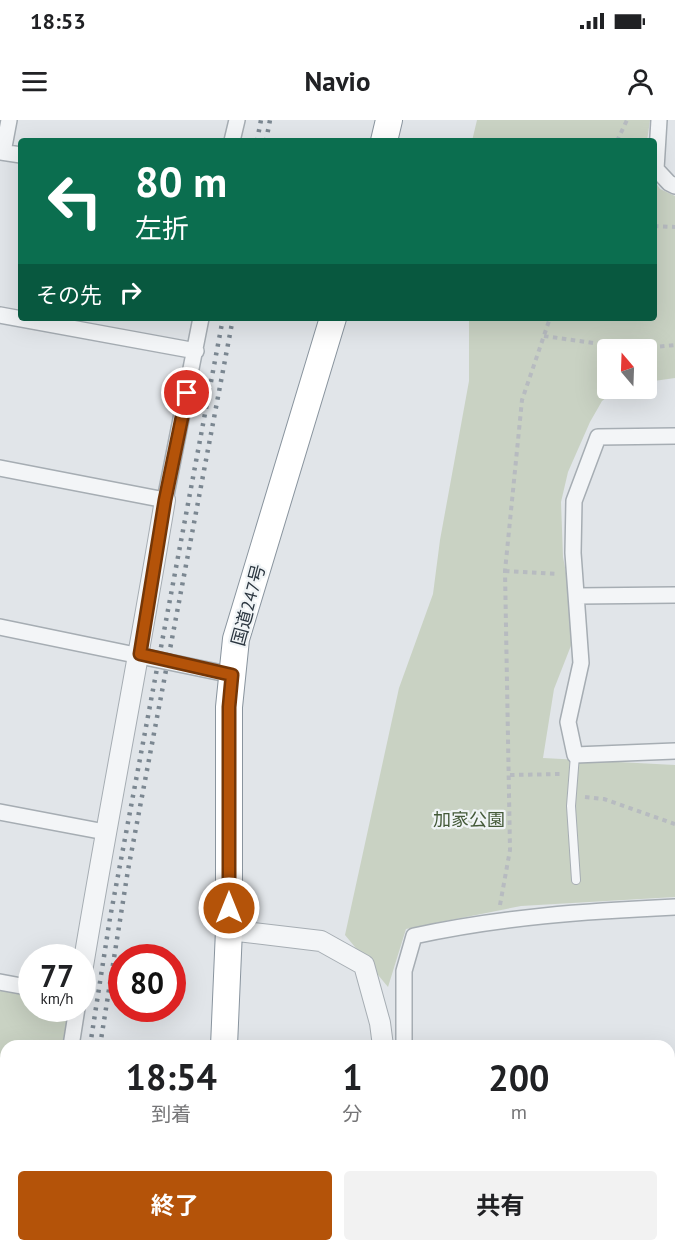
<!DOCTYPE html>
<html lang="ja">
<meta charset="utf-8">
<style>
body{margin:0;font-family:"PT Sans","Noto Sans JP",sans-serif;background:#f2f2f2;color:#202124;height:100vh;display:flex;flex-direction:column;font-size:22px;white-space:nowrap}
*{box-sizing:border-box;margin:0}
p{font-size:20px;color:#757577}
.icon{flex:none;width:33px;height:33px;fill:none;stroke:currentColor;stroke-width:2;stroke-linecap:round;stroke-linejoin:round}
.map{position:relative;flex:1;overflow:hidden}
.panel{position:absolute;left:0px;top:920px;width:675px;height:212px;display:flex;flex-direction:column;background:#fff;border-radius:18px 18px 0 0;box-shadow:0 6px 24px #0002}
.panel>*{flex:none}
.hud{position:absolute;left:18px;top:18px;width:639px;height:183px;border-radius:6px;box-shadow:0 6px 24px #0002;background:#0b6e4f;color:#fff;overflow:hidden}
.needle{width:39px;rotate:341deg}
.buttons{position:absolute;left:597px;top:219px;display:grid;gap:12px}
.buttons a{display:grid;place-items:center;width:60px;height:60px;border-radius:6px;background:#fff;box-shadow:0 6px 24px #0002;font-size:30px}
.speed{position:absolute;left:18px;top:824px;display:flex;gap:12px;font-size:30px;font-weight:700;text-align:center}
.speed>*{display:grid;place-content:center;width:78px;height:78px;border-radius:50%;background:#fff;box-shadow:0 6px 24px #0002;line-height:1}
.speed small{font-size:15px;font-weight:400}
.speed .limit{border:9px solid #d22;background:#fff;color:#111}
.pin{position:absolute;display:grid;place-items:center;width:51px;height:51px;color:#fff;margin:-26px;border:3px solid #fff;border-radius:50%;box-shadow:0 2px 6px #0007}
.me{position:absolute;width:66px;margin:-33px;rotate:0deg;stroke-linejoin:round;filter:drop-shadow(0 0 4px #0008)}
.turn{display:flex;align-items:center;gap:21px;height:126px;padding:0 18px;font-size:27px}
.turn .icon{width:78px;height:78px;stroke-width:2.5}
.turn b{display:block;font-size:42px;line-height:51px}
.then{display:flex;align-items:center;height:57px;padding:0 18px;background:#0003;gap:12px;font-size:22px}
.eta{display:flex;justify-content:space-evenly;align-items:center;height:102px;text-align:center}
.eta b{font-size:36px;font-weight:700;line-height:42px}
.cta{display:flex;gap:12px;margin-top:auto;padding:12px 18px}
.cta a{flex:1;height:69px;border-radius:6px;background:#b45309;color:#fff;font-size:24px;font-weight:700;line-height:69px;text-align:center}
.cta a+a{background:#f2f2f2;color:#202124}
.status{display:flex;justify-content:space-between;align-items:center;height:42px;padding:0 30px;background:#fff;direction:ltr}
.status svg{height:16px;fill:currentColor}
header{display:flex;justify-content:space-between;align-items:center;height:78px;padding:0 18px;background:#fff;font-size:27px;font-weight:700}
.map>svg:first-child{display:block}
.green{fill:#c9d2c3}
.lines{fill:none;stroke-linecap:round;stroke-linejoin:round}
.service-casing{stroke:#a6adb3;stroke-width:10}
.minor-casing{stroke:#a6adb3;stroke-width:18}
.tertiary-casing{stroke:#a6adb3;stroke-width:22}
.trunk-casing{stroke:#89949e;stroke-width:28}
.path{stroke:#b7bbc0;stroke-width:4;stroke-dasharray:4.5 4.5;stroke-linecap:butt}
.service{stroke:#f3f5f7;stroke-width:8}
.minor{stroke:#f3f5f7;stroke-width:15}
.tertiary{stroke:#f3f5f7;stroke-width:20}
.trunk{stroke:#fff;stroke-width:26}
.rail{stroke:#7b8791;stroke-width:4.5;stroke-dasharray:3 6;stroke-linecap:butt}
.tertiary-bridge-casing{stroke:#a6adb3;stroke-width:22;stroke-linecap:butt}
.tertiary-bridge{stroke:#f3f5f7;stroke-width:20}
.route-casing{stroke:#753606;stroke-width:15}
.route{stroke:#b45309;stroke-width:10}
.labels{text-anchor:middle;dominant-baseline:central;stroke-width:4.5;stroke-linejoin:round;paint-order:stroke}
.street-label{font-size:18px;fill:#2a353f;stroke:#f0f4f6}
.park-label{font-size:18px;fill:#445a39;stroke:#f0f4f6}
</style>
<div class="status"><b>18:53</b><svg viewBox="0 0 49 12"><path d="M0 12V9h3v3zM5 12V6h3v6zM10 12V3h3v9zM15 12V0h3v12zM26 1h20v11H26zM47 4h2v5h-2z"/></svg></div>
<header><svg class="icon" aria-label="menu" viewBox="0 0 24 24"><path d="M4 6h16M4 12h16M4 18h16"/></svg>Navio<svg class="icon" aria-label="person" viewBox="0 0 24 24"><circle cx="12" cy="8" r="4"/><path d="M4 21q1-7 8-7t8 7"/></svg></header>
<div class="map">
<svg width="675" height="1130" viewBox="0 0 675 1130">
<rect width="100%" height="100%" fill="#e1e5e9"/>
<path class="green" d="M477 0H650L647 21H472Z
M654 60 660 69 675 76V258L647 262 646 230H608V268L617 269 602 281 590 302 568 352 561 382 563 437 574 494 572 523 554 569 543 638 675 645V777L521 786 406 809 388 867 345 815 399 568 433 474 440 420 469 261V198H654Z
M0 869 31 875 32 888H70L64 925 6 926V1056L0 1054Z"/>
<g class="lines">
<g class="service-casing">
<path id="service" d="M575 635 571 686 576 760"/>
</g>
<g class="minor-casing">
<path id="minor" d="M659 0 656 49 669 63 675 66
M232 21 237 0
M0 32 21 35
M3 32 9 0
M0 195 196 231
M675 316 598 317 574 381 573 433 581 543 568 602 575 635 675 631
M0 348 165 380 201 198
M578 476 675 475
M0 507 232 555
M0 692 105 712
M0 862 32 868
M71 926 77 888
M404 926V851L414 816C501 797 587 791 675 787
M669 1061 675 1059
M661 1125 670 1130
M29 1130 31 1125"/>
</g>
<g class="tertiary-casing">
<path id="tertiary" d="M229 810 321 821 364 845 380 903 383 926
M82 852C108 694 139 538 165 380
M0 1079 6 1081
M0 1107 6 1108
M396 1130 397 1125"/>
</g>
<g class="trunk-casing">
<path id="trunk" d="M384 21 389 0
M224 926 229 810V587L236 519 333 198
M210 1130V1125"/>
</g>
<path class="path" d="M617 21 627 0
M654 106 675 107
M544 216 636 229 675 225
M505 451 558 454
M510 655 561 654
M585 677 604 679 675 704
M500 785 510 730 505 451 522 280 550 198"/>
<use href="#service" class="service"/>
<use href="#minor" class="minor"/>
<use href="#tertiary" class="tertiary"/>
<use href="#trunk" class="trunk"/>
<path class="rail" d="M257 21 261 0
M266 21 270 0
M90 926 110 798 223 198
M100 926 128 750 233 198
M82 1125V1130
M91 1130V1125"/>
<g class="tertiary-bridge-casing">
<path id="tertiary-bridge" d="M74 1125 94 1130"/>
</g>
<use href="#tertiary-bridge" class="tertiary-bridge"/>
</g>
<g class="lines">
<g class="route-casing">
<path id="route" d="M187 273 165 380 140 534 232 555 229 587V788"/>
</g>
<use href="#route" class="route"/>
</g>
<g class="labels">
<g class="street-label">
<text transform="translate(248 485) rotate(-75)">国道247号</text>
</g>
<g class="park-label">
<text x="469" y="699">加家公園</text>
</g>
</g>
</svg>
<div class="buttons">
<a><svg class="needle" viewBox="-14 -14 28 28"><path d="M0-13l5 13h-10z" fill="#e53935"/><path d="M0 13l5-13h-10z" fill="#757577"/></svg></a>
</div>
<div class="speed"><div>77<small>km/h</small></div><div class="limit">80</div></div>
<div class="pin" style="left:187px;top:273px;background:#d93025"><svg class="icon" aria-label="arrive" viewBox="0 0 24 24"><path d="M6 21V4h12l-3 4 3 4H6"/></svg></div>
<svg class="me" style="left:229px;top:788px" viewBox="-20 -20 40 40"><circle r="17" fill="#b45309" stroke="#fff" stroke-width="3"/><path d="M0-11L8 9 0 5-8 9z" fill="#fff"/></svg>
<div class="hud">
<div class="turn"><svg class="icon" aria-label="left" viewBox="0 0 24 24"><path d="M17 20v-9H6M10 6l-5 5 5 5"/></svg><div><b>80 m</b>左折</div></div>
<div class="then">その先<svg class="icon" aria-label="right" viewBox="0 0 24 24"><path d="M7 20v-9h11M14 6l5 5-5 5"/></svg></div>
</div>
<section class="panel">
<div class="eta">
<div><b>18:54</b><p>到着</p></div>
<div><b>1</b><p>分</p></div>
<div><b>200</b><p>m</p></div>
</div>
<div class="cta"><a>終了</a><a>共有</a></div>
</section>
</div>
